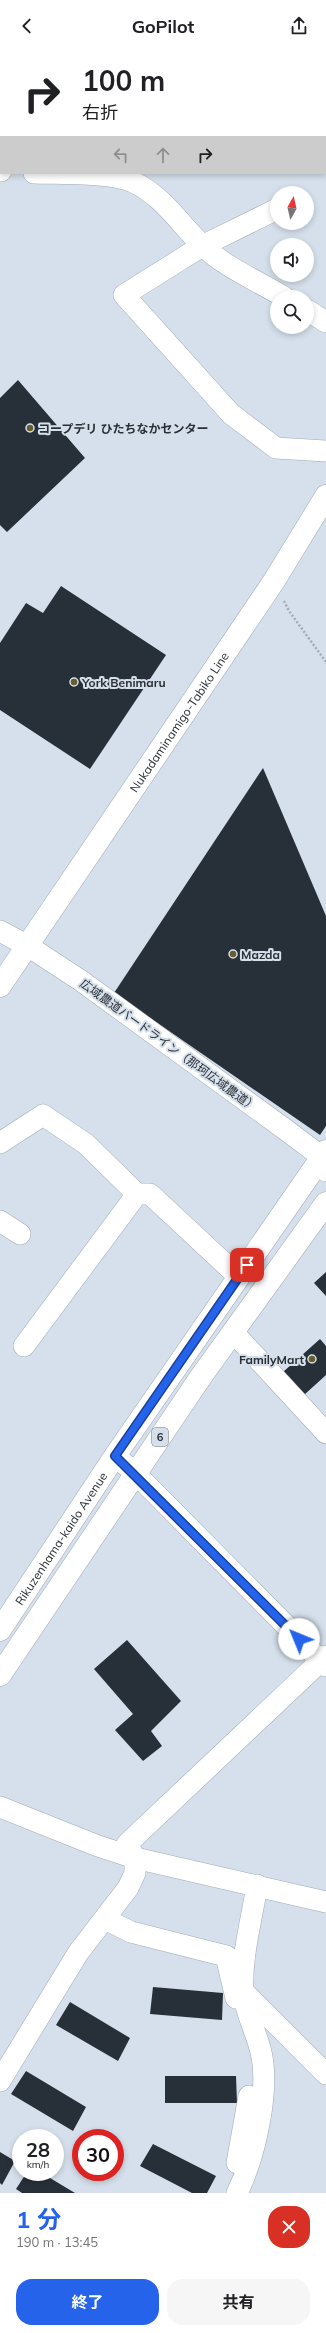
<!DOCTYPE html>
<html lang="ja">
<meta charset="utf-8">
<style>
body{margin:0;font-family:Mulish,"Noto Sans JP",sans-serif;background:#f6f6f6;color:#202124;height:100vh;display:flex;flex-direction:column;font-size:15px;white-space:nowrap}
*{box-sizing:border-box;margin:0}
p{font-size:13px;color:#757577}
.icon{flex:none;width:22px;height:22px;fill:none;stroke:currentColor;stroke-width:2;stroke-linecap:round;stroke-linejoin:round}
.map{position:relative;height:2141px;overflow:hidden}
.side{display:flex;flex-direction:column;background:#fff;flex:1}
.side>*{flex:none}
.guide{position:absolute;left:0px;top:0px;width:326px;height:122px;box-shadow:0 2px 6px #0003;background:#fff;color:#202124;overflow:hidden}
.needle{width:26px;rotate:8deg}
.tools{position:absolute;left:270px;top:134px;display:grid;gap:8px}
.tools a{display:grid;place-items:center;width:44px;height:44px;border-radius:50%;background:#fff;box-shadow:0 2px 6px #0003;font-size:20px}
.speed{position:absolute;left:12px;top:2077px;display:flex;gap:8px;font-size:20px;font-weight:700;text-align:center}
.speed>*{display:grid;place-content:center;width:52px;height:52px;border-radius:50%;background:#fff;box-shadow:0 2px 6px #0003;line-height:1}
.speed small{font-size:10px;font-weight:400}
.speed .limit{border:6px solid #d22;background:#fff;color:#111}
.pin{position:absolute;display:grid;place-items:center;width:34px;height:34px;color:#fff;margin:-17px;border-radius:8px;box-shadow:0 2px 6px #0006}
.me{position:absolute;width:44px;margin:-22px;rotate:315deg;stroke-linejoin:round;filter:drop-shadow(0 0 3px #0008)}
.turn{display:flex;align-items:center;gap:14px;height:84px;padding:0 16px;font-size:18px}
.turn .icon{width:52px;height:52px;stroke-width:2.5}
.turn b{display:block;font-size:28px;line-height:34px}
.lanes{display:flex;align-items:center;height:38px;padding:0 16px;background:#0003;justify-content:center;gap:20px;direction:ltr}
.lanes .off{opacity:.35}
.round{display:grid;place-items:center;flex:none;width:42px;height:42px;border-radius:16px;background:#f6f6f6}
.summary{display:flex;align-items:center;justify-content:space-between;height:68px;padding:0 16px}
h1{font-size:24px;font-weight:700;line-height:30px;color:#2563eb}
.primary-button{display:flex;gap:8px;margin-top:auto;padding:8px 16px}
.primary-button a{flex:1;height:46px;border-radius:16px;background:#2563eb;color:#fff;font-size:16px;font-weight:700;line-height:46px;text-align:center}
.primary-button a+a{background:#f6f6f6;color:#202124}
header{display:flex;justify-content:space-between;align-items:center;height:52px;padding:0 16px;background:#fff;font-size:18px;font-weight:700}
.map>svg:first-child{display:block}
.building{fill:#272f38}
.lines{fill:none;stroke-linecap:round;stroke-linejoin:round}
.minor-casing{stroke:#a0aab5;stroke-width:22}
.major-casing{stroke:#a0aab5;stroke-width:23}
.highway-casing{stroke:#a0aab5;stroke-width:23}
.path{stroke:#a2abb4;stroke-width:2.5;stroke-dasharray:2 2;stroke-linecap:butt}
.minor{stroke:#fff;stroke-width:21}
.major{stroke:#fff;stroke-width:22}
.highway{stroke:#fff;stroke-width:22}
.route-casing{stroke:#184099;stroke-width:10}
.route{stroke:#2563eb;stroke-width:7}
.poi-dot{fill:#685e2b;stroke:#d5e0ec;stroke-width:1.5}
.labels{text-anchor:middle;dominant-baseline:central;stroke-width:4;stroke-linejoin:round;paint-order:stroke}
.shield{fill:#d5e0ec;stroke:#5e646b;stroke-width:1}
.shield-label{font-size:11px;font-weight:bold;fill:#2b2f34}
.poi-label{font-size:12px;font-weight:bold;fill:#2b2f34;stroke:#d5e0ec;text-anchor:start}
.street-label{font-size:12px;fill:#2b2f34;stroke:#d5e0ec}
</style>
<header><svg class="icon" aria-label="back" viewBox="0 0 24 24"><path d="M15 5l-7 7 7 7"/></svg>GoPilot<svg class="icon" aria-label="share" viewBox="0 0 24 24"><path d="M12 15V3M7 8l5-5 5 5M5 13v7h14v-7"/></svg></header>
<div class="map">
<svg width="326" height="2141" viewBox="0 0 326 2141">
<rect width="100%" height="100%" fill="#d5e0ec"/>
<path class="building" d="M18 328 85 406 7 480 0 473V346Z
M61 534 166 603 90 717 0 658V591L26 551 43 561Z
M263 716 326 864V1074L320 1083 114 941Z
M326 1220V1244L314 1231Z
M320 1287 326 1294V1323L304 1343 283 1320Z
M127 1588 181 1649 151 1679 162 1694 143 1709 115 1678 133 1662 94 1617Z
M153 1935 223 1941 222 1968 150 1962Z
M70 1950 130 1986 118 2009 56 1973Z
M26 2019 86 2055 73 2079 11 2042Z
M165 2024H236L237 2051H165Z
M153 2092 216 2124 207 2141H192L140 2114Z
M0 2100 15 2109 2 2133 0 2131Z
M27 2120H40L75 2141H22L16 2137Z"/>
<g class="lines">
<g class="minor-casing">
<path id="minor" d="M177 0V1
M0 119H1
M34 121C60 122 110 120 133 130 162 143 180 172 202 193 224 215 258 229 284 245
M277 157 202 194 124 243 231 362 276 396 326 399
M307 258 326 270
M0 879 28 894 80 928 286 1078 322 1105 326 1119
M0 1091 43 1063 86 1092 137 1142
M0 1169 20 1182
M233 1280 326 1381
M24 1294 137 1142H150L239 1225
M115 1404 135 1421 326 1614
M0 1755 98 1794 135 1806 326 1850
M105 1867 131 1880 226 1904 238 1912
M226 1904 236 1946
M243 1939 326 2022
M0 2029 78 1901 128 1836 135 1821V1806L127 1792 326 1604
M237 2111 249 2044
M237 2141C255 2105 270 2039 261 2000 256 1979 245 1960 243 1939 241 1904 252 1867 257 1833"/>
</g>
<g class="major-casing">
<g id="major">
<path id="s1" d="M0 934 274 529 326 444"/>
</g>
</g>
<g class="highway-casing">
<g id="highway">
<path id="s2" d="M0 1578 115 1404 326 1099"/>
<path d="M0 1623 200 1326 326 1151"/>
</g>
</g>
<path class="path" d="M284 549 289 559 326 610"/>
<use href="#minor" class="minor"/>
<use href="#major" class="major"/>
<use href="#highway" class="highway"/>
</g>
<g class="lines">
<g class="route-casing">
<path id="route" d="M247 1213 115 1404 299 1587"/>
</g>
<use href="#route" class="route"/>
</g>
<g class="poi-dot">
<circle cx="30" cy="376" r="4"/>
<circle cx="74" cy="630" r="4"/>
<circle cx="233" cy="902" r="4"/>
<circle cx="312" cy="1307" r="4"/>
</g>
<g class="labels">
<rect class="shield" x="152" y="1376" width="16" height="18" rx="3"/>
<g class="shield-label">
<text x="160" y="1385">6</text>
</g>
<g class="poi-label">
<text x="38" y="376">コープデリ ひたちなかセンター</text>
<text x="82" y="630">York Benimaru</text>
<text x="241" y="902">Mazda</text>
<text x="304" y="1307" text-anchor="end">FamilyMart</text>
</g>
<g class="street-label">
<text stroke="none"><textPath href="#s1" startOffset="319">Nukadaminamigo-Tabiko Line</textPath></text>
<text transform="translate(169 993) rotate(36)">広域農道バードライン（那珂広域農道）</text>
<text stroke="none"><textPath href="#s2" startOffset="110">Rikuzenhama-kaido Avenue</textPath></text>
</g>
</g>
</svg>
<div class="tools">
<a><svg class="needle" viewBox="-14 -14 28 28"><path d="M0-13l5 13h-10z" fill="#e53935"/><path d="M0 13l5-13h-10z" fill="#757577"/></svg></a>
<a><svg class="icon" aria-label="sound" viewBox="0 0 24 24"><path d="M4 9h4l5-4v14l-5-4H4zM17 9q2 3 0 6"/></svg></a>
<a><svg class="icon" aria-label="search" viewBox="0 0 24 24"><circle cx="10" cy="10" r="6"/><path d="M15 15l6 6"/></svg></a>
</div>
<div class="speed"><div>28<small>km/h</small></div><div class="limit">30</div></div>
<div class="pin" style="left:247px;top:1213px;background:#d93025"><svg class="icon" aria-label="arrive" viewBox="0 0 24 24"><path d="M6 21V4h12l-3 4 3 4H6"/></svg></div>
<svg class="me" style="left:299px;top:1587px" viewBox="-20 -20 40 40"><circle r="19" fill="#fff"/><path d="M0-13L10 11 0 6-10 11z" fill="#2563eb"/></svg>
<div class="guide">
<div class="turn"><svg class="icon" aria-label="right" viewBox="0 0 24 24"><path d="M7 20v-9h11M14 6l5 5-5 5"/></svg><div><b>100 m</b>右折</div></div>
<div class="lanes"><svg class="icon off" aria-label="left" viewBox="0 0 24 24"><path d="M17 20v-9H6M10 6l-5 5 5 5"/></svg><svg class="icon off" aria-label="ahead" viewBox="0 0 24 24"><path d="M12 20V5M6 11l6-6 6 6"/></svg><svg class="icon" aria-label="right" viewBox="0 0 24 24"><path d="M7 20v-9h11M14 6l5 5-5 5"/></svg></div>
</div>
</div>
<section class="side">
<div class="summary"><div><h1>1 分</h1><p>190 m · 13:45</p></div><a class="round" style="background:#d93025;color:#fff"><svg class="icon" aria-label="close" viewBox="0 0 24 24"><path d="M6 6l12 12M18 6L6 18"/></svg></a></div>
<div class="primary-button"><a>終了</a><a>共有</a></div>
</section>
